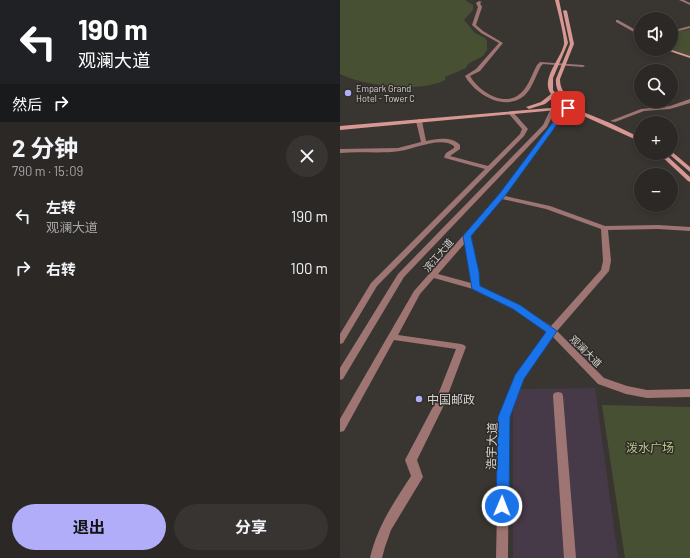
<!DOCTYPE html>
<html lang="zh">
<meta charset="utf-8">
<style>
body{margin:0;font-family:Barlow,"Noto Sans SC",sans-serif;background:#373432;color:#f1f3f6;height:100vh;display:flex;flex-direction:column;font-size:15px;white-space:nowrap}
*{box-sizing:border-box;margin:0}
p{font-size:13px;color:#a6a6a7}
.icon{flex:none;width:22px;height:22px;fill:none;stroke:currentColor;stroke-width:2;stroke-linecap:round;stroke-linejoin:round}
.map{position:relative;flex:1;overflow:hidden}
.sheet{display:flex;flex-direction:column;background:#2b2826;width:340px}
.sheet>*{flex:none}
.hud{background:#202124;color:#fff;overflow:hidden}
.buttons{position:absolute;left:294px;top:12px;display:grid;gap:8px}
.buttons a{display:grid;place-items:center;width:44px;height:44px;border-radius:50%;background:#2b2826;box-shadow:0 2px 6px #0003,0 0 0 1px #474443;font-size:20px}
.pin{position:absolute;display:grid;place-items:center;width:34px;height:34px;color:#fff;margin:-17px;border-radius:8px;box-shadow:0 2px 6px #0006}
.me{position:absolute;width:44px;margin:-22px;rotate:1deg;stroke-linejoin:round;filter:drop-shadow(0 0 3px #0008)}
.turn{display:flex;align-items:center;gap:14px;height:84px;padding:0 12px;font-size:18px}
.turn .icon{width:52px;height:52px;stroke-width:2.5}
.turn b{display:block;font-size:28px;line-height:34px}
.then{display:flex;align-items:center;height:38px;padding:0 12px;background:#0003;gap:8px;font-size:15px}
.round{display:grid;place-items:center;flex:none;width:42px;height:42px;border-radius:21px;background:#373432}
.head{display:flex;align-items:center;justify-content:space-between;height:68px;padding:0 12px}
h1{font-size:24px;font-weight:700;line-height:30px}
.primary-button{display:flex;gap:8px;margin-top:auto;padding:8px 12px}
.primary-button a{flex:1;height:46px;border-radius:24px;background:#b2adf9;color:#111;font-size:16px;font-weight:700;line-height:46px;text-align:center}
.primary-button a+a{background:#373432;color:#f1f3f6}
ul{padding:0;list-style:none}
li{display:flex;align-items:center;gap:12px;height:52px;padding:0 12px}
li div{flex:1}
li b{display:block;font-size:15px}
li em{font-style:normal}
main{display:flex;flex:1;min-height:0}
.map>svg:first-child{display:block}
.commercial{fill:#463948}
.green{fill:#485033}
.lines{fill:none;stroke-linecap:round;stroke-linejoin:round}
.street{fill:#9e7572;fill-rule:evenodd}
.secondary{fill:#d89792;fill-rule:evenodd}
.route{fill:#1a73e8;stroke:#114b97}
.poi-dot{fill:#b2adf9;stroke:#2f2c28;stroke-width:1.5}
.labels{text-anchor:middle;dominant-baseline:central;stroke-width:3;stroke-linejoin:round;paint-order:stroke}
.far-poi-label{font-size:9px;fill:#d6d4d2;stroke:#2f2c28;text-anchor:start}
.street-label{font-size:10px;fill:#d6d4d2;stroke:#2f2c28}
.near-poi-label{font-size:12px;fill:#d6d4d2;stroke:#2f2c28;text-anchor:start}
.near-street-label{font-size:12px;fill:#d6d4d2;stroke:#2f2c28}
.near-park-label{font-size:12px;fill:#b9c98a;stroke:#2f2c28}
</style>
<main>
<section class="sheet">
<div class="hud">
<div class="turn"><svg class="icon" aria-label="left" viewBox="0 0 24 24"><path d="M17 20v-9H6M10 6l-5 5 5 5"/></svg><div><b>190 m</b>观澜大道</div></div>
<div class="then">然后<svg class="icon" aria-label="right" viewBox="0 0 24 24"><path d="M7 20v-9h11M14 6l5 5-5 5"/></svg></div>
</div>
<div class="head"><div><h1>2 分钟</h1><p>790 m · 15:09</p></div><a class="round"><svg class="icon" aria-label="close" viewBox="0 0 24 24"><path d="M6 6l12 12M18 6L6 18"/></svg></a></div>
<ul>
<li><svg class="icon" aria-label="left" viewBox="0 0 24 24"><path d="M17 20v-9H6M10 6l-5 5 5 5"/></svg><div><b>左转</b><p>观澜大道</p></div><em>190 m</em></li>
<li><svg class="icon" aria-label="right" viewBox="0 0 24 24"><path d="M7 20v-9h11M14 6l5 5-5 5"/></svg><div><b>右转</b></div><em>100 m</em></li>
</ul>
<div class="primary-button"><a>退出</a><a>分享</a></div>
</section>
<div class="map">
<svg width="350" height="558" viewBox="0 0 350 558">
<rect width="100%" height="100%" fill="#393632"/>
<path class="commercial" d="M255 388 278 558H173V412L179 389Z"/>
<path class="green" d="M0 0H125L133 5V10L124 20 135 33 145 38 147 41V50L143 56 128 64 126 68 105 77V80C81 93 24 86 0 74Z
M350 29V56L328 49H331V33Z
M262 405 350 407V558H285Z"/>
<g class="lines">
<path class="street" d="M339 0H344L350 3V5Z
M139 1 142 2 140 3 142 7 136 25 143 31 163 43 140 71 130 76C139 92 166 109 182 92 189 85 192 74 197 65L200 62 243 65 245 66 243 67 203 64 201 66C196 75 192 89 184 96 164 112 135 94 125 76L136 69 159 43 141 33 132 25 138 7 136 3Z
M276 20H278L301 33V36L276 22Z
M350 26V28L331 33V31Z
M350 99V103L330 109 304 111 275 122 270 121 301 109 330 106Z
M226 107 231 108 222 114 218 123 165 196 210 206 265 226 318 225 350 227V231L318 229 268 230 271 261 269 271 217 331 264 378 287 386 307 390 350 389V397L307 398 286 394 258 384 213 337 183 379 169 417 168 558H156L159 417 176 375 207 332 173 309 133 289 94 278 80 294 58 335 121 344 124 345 126 347 104 405 77 460 83 477 51 530 45 547 42 558H30C37 527 54 502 71 476L65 460 94 405 116 349 54 340 4 431 0 432V419L74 291 160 194 213 122 218 112ZM162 199 206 209 261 229 263 261 261 270 211 326 179 305 140 286 131 236ZM125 243 131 283 98 274Z
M211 108 216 109 207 127 64 277 3 379 0 380V368L58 274 203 125Z
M169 112H173L188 129 184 136 37 286 3 343 0 344V334L31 283 145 169 105 158 104 157 106 153 114 148V146C100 136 75 149 60 151 40 154 20 151 0 153V149L58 148 81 142 76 121 79 119 82 121 86 141C97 139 111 136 120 145V149L110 156 148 166 180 134 182 129 169 114Z
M218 392 222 393 223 396 236 558H224L213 396 214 393Z"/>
<path class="secondary" d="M215 0H219L228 43 213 78V90L224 104 230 106H234C223 100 215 92 216 79L230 44 223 11 225 10 227 11 234 44 220 79C220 95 232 99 243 107L236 109 270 123 301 138V142L228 109 0 130V126L222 107 214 97 205 104 189 109 186 107 201 102 211 94C200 79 221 59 224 44 225 38 217 8 215 0Z
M323 49H329L350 56V58Z
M331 151 350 167V172L329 154 328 153H331Z
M318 153H324L350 177V182L348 181Z"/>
</g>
<path class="route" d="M226 106 231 108 222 114 218 123 165 196 131 236 139 272 140 286 180 305 217 331 184 379 170 417 169 506 167 510 162 512 158 510 156 506 158 417 175 375 206 332 173 309 132 289 123 236 160 193 213 122 218 111Z"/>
<g class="poi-dot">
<circle cx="8" cy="93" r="4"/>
<circle cx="79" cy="399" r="4"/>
</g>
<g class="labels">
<g class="far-poi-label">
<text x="16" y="88">Empark Grand<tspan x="16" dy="10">Hotel - Tower C</tspan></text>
</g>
<g class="street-label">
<text transform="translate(98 255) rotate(-49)">滨江大道</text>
<text transform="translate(246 351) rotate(45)">观澜大道</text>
</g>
<g class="near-poi-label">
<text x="87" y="399">中国邮政</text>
</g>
<g class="near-street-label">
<text transform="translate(151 446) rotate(-88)">浩宇大道</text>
</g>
<g class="near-park-label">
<text x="310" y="447">泼水广场</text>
</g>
</g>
</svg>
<div class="buttons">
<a><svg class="icon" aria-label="sound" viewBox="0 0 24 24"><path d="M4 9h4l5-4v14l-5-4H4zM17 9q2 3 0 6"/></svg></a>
<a><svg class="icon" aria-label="search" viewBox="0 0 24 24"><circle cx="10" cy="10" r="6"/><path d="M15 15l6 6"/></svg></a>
<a>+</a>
<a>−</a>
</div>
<div class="pin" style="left:228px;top:108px;background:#d93025"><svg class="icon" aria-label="arrive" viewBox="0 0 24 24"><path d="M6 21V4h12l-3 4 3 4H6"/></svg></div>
<svg class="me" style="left:162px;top:506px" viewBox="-20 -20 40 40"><circle r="17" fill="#1a73e8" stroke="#fff" stroke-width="3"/><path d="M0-11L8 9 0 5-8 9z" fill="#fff"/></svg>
</div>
</main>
